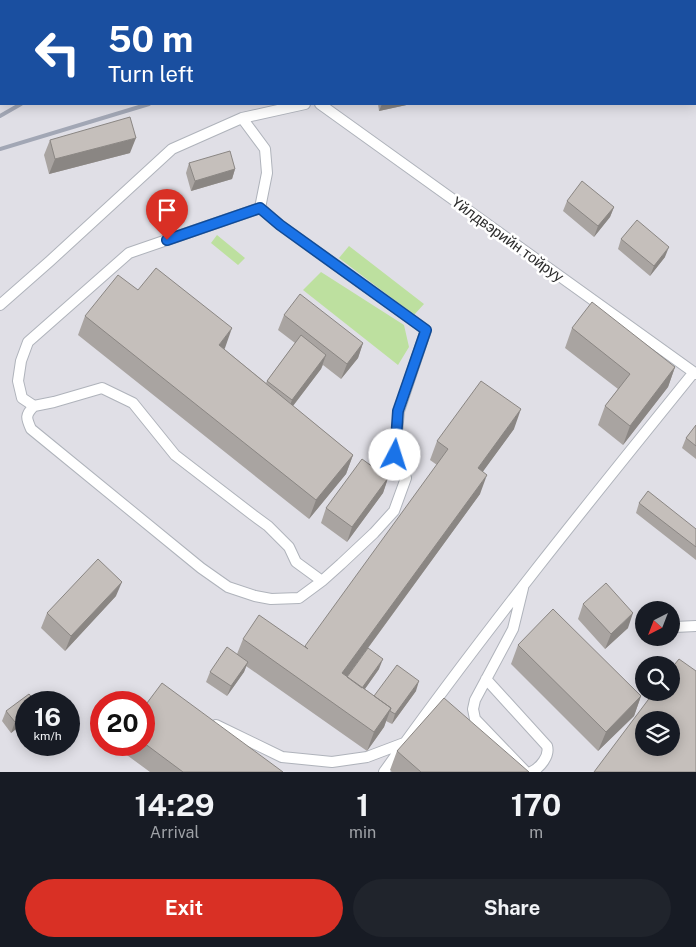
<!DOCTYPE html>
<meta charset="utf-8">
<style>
body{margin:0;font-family:"Public Sans",sans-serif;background:#20242c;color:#f1f3f6;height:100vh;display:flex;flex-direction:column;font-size:19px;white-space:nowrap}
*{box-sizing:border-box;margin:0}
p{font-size:16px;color:#9ea1a6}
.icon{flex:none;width:28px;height:28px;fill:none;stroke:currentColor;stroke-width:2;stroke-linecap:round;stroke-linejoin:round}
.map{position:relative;height:772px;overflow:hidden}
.drawer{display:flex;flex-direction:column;background:#171b24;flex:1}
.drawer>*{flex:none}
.hud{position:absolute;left:0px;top:0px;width:696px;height:105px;box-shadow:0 2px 12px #0003;background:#1a4fa0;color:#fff;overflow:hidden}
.needle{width:32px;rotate:222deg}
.tools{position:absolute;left:635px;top:601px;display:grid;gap:10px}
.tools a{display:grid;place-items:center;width:45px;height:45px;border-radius:50%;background:#171b24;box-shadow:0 2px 12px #0003;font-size:25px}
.speed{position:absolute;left:15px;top:691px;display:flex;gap:10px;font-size:25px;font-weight:700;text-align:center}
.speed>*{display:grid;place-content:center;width:65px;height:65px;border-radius:50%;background:#171b24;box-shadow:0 2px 12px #0003;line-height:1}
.speed small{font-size:12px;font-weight:400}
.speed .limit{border:8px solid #d22;background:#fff;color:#111}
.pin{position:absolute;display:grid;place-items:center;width:42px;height:42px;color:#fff;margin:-51px -21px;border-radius:50% 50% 50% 0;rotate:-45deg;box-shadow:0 0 5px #0007}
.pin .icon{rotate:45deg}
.me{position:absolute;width:55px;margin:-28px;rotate:5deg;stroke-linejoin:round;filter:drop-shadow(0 0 4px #0008)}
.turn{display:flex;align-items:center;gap:18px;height:105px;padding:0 25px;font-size:22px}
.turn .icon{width:65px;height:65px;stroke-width:2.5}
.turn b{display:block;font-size:35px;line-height:42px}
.eta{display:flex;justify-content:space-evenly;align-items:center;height:85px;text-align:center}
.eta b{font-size:30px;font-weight:700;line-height:35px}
.action{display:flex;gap:10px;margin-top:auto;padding:10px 25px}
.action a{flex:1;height:58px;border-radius:30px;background:#d93025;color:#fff;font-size:20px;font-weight:700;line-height:58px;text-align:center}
.action a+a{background:#20242c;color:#f1f3f6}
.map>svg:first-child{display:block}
.industrial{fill:#e0dfe6;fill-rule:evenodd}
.green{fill:#bde09f}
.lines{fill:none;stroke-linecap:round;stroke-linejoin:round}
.lane-casing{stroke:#afb3bb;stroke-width:12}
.lane{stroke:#fff;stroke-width:10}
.rail{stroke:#a2a7b5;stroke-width:4}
.wall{fill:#a9a4a1}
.shaded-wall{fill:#8a8683}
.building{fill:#c5bfbb;stroke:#8a8683;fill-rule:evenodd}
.route-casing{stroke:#114b97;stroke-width:12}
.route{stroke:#1a73e8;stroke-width:9}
.labels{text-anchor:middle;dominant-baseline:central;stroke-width:5;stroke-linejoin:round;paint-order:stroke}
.street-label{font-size:15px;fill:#2c2c2c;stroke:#fff}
</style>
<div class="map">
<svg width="696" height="772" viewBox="0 0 696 772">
<rect width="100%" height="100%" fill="#ede5df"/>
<path class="industrial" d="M0 0H696V772H0ZM1 1H695V104H1ZM644 610H671V638H644ZM644 665H671V692H644ZM26 702H69V745H26ZM101 702H144V745H101ZM644 720H671V748H644Z"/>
<path class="green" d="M217 235 245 258 238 265 211 243Z
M349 246 424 304 414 315 339 258Z
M321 272 404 325 409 347 398 365 303 290Z"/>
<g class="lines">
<g class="lane-casing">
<path id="lane" d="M186 0 188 1
M320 104 696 374
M242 118 265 149 267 173 260 208
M260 208 280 225 426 330 399 411 395 455 406 478 394 511 374 533 341 564 322 581 296 562 289 547 268 526 253 515 175 455 133 403 102 388 54 402 34 406 22 398 18 381 21 361 28 342 129 253Z
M0 305 50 261 172 149 242 118 305 104
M34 406C25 415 26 418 31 429L201 568 228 587 255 596 271 599 299 598 322 581
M523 588 513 629 475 700 473 709 475 719 526 772
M675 627 696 626
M486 679 547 746C550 756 540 768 531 772
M216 725 282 757 332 762 367 757 404 743
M384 772C482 634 588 503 694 372"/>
</g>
<use href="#lane" class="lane"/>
<path class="rail" d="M163 1 164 0
M482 1 486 0
M0 116 21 104
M0 149 149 104"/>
</g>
<path class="wall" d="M378 104H411L379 111Z
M50 140 130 153 49 174 44 155Z
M189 163 235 169 232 179 191 191 186 173Z
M567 201 614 207 610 217 594 237 563 211Z
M621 239 665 257 650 276 618 249Z
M138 290 225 348 224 349 266 383 267 381 295 343 278 330 284 315 363 343 358 358 341 379 323 365 321 369 293 406 353 455 346 474 309 519 78 335 85 316Z
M572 328 675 367 668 387 623 445 598 425 605 406 618 389 565 348Z
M696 425V459L682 448 686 438Z
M514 429 482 472 480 494 347 677 379 669 365 689 374 696 416 691 392 724 386 721 384 727 367 751 246 666 244 672 227 696 206 682 210 672 237 654 243 639 305 647 437 465 430 460 437 441Z
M388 478 383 493 347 542 321 523 326 508Z
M639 503 696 529V560L636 513Z
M116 596 65 651 41 628 47 613Z
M583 604 628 628 605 649 578 619Z
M518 645 641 696 634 716 598 751 511 664Z
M26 702V721L11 733 2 721 6 711Z
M144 707 283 772H150L120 750 121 745H144Z
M397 751 529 772H392L390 770Z"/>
<path class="shaded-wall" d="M695 65H696V78L695 79Z
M382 104H411L379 111Z
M136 138 130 153 49 174 55 159Z
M235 169 232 179 191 191 195 181Z
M614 207 610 217 594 237 598 226Z
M669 247 665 257 650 276 654 266Z
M232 328 225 348 212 364 219 345Z
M363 343 358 358 341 379 347 364Z
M326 355 321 369 286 415 292 400Z
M675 367 668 387 623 445 630 426Z
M521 409 514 429 471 488 478 468Z
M353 455 346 474 309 519 316 500Z
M487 475 480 494 335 693 342 673Z
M388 478 383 493 347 542 352 527Z
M122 582 116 596 65 651 71 636Z
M633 613 628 628 605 649 611 634Z
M383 659 379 669 357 700 361 689Z
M248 662 244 672 227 696 231 686Z
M419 681 416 691 392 724 395 714Z
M641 696 634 716 598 751 606 732Z
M391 708 384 727 367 751 374 732Z
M26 713V721L11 733 15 722Z"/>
<path class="building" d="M695 29H696V65H695Z
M130 117 136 138 55 159 50 140Z
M230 151 235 169 195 181 189 163Z
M582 181 614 207 598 226 567 201Z
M637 220 669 247 654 266 621 239Z
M156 268 232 328 219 345 353 455 316 500 85 316 118 275 138 290Z
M300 294 363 343 347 364 284 315Z
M592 302 675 367 630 426 605 406 630 374 572 328Z
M301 335 326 355 292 400 267 381Z
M481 381 521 409 478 468 487 475 342 673 391 708 374 732 243 639 259 615 308 649 305 646 448 449 437 441Z
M696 425V446L686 438Z
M362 459 388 478 352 527 326 508Z
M648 491 696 529V547L639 503Z
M98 559 122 582 71 636 47 613Z
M606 583 633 613 611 634 583 604Z
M553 609 641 696 606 732 518 645Z
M227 647 248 662 231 686 210 672Z
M368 648 383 659 362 688 347 677Z
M679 659 696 671V772H594L654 692H671V669ZM644 720H671V748H644Z
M397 665 419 681 395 714 390 711 391 708 374 696Z
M162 683 283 772H183L144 743V707Z
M29 694 36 702H26V713L15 722 6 711Z
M444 698 529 772H421L397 751Z"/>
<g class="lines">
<g class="route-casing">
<path id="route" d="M167 240 260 208 280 225 426 330 398 411 395 455"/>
</g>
<use href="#route" class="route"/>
</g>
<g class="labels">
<g class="street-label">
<text transform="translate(508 239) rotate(36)">Үйлдвэрийн тойруу</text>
</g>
</g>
</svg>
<div class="tools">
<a><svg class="needle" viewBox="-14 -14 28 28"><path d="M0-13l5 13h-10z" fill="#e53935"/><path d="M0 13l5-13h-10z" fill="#9ea1a6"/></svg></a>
<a><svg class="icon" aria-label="search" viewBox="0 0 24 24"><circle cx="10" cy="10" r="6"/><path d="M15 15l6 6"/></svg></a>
<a><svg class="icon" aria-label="layers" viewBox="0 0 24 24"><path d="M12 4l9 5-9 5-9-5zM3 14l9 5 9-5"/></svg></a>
</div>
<div class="speed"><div>16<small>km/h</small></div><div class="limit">20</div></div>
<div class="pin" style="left:167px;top:240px;background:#d93025"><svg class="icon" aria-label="arrive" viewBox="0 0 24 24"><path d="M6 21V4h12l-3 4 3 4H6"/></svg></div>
<svg class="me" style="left:395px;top:455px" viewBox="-20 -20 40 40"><circle r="19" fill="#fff"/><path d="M0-13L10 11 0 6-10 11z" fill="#1a73e8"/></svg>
<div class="hud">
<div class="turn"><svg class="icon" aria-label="left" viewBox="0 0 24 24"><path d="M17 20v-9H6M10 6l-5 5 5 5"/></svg><div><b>50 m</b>Turn left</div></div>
</div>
</div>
<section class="drawer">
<div class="eta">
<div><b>14:29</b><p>Arrival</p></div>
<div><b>1</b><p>min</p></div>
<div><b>170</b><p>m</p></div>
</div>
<div class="action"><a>Exit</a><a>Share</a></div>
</section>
